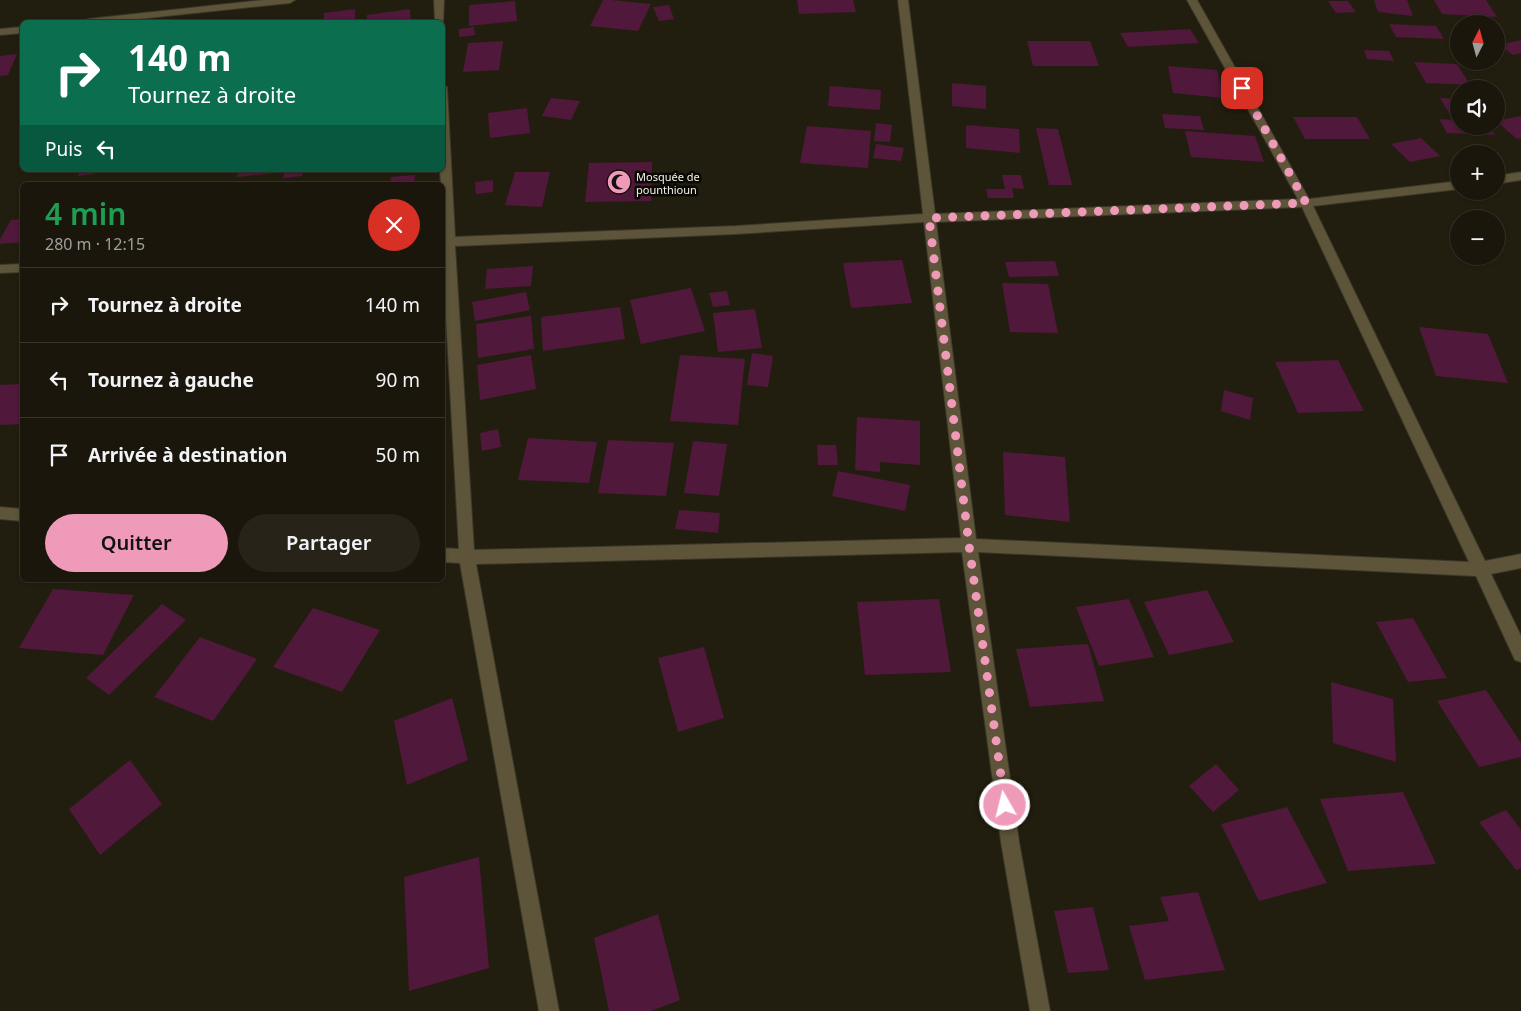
<!DOCTYPE html>
<html lang="fr">
<meta charset="utf-8">
<style>
body{margin:0;font-family:"Noto Sans",sans-serif;background:#272319;color:#f1f3f6;height:100vh;display:flex;flex-direction:column;font-size:19px;white-space:nowrap}
*{box-sizing:border-box;margin:0}
p{font-size:16px;color:#9f9f9d}
.icon{flex:none;width:28px;height:28px;fill:none;stroke:currentColor;stroke-width:2;stroke-linecap:round;stroke-linejoin:round}
.map{position:relative;flex:1;overflow:hidden}
.drawer{position:absolute;left:20px;top:182px;width:425px;height:400px;display:flex;flex-direction:column;background:#1a160b;border-radius:8px;box-shadow:0 1px 4px #0004,0 0 0 1px #38352c}
.drawer>*{flex:none}
.banner{position:absolute;left:20px;top:20px;width:425px;height:152px;border-radius:8px;box-shadow:0 1px 4px #0004,0 0 0 1px #38352c;background:#0b6e4f;color:#fff;overflow:hidden}
.needle{width:32px;rotate:6deg}
.tools{position:absolute;left:1450px;top:15px;display:grid;gap:10px}
.tools a{display:grid;place-items:center;width:55px;height:55px;border-radius:50%;background:#1a160b;box-shadow:0 1px 4px #0004,0 0 0 1px #38352c;font-size:25px}
.pin{position:absolute;display:grid;place-items:center;width:42px;height:42px;color:#fff;margin:-21px;border-radius:10px;box-shadow:0 2px 8px #0006}
.me{position:absolute;width:55px;margin:-28px;rotate:352deg;stroke-linejoin:round;filter:drop-shadow(0 0 4px #0008)}
.turn{display:flex;align-items:center;gap:18px;height:105px;padding:0 25px;font-size:22px}
.turn .icon{width:65px;height:65px;stroke-width:2.5}
.turn b{display:block;font-size:35px;line-height:42px}
.then{display:flex;align-items:center;height:48px;padding:0 25px;background:#0003;gap:10px;font-size:19px}
.round{display:grid;place-items:center;flex:none;width:52px;height:52px;border-radius:26px;background:#272319}
.head{display:flex;align-items:center;justify-content:space-between;height:85px;padding:0 25px}
h1{font-size:30px;font-weight:600;line-height:38px;color:#1e9e55}
.button{display:flex;gap:10px;margin-top:auto;padding:10px 25px}
.button a{flex:1;height:58px;border-radius:30px;background:#ef9ab8;color:#111;font-size:20px;font-weight:600;line-height:58px;text-align:center}
.button a+a{background:#272319;color:#f1f3f6}
ul{padding:0;list-style:none}
li{display:flex;align-items:center;gap:15px;height:75px;padding:0 25px;border-top:1px solid #38352c}
li div{flex:1}
li b{display:block;font-size:19px}
li em{font-style:normal}
.map>svg:first-child{display:block}
.building{fill:#50183a}
.lines{fill:none;stroke-linecap:round;stroke-linejoin:round}
.minor-casing{stroke:#3b3829;stroke-width:2}
.minor{fill:#5d5439;fill-rule:evenodd}
.route{stroke:#ef9ab8;stroke-width:9;stroke-dasharray:0 16.2}
.labels{text-anchor:middle;dominant-baseline:central;stroke-width:5;stroke-linejoin:round;paint-order:stroke}
.far-poi-label{font-size:11px;fill:#f6f3e9;stroke:#0a0803;text-anchor:start}
</style>
<div class="map">
<svg width="1521" height="1011" viewBox="0 0 1521 1011">
<rect width="100%" height="100%" fill="#221e0f"/>
<path class="building" d="M603 0H611L651 4 638 31 590 26Z
M797 0H853L856 12 799 14Z
M1374 0H1407L1413 16 1378 12Z
M1434 0H1486L1497 17 1442 14Z
M515 1 517 21 469 26V5Z
M1328 1H1348L1356 12 1336 13Z
M669 5 674 19 659 21 653 7Z
M355 9V19L324 22V13Z
M410 9 411 22H367V15Z
M1389 24 1436 26 1444 39 1396 37Z
M474 27 475 35 459 37V29Z
M1190 29 1199 43 1128 47 1120 33Z
M1521 40V53L1513 55 1499 45Z
M503 41 499 70 463 72 468 43Z
M1027 41H1090L1099 66H1033Z
M1364 50 1389 51 1394 61 1367 59Z
M17 54 8 75 0 76V56Z
M1414 62 1457 64 1470 85 1426 83Z
M1168 66 1217 70 1224 98 1173 93Z
M952 83 986 86V109L952 106Z
M830 86 881 90 880 110 828 106Z
M551 98 580 101 571 120 542 116Z
M1440 98 1459 99V126H1490L1495 135 1447 133 1439 119 1453 120Z
M527 108 530 133 490 138 488 113Z
M1162 114 1200 116 1204 130 1165 128Z
M1521 116V138L1517 139 1496 121Z
M1293 117H1357L1370 139H1305Z
M876 123 892 125 890 142 874 141Z
M966 125 1019 129 1020 153 966 148Z
M807 126 871 131 868 168 800 163Z
M1036 128 1058 129 1072 185H1049Z
M1185 131 1255 136 1264 162 1191 157Z
M1421 138 1440 156 1410 162 1391 144Z
M876 144 904 148 901 161 873 158Z
M652 162 651 201 585 202 589 163Z
M80 170H112V171L78 176Z
M239 170H278L277 173 237 177Z
M285 170H303L302 176 283 178Z
M515 172H550L542 207 505 205Z
M415 175 414 185H390L391 177Z
M1002 175H1021L1024 189 1012 188 1014 198H988L986 189H1005Z
M493 180V192L476 194 475 182Z
M22 219V242L0 244V239L11 220Z
M902 260 912 303 851 308 843 263Z
M1055 261 1059 276 1009 277 1005 262Z
M533 266 531 286 485 289 487 269Z
M1002 283 1048 284 1058 333 1010 332Z
M691 288 705 331 641 344 630 300Z
M727 291 730 305 713 307 709 293Z
M526 292 530 310 475 321 472 302Z
M620 307 625 339 543 351 541 317Z
M755 309 762 348 718 352 713 313Z
M531 316 534 349 478 358 476 324Z
M1419 327 1488 334 1508 383 1436 376Z
M752 353 773 356 768 387 747 385Z
M531 355 536 389 480 400 477 365Z
M680 355 745 359 738 425 670 421Z
M1338 360 1364 411 1298 413 1275 362Z
M22 384V424L0 425V385Z
M1224 390 1253 398 1250 420 1221 411Z
M857 417 920 421V465L880 462V472L855 470Z
M498 429 501 447 482 451 480 433Z
M528 438 597 442 589 483 518 480Z
M608 440 674 443 666 496 598 493Z
M693 441 727 444 719 496 684 493Z
M817 445H836L838 465H818Z
M1003 452 1065 457 1070 522 1005 515Z
M838 471 910 485 905 511 832 496Z
M679 510 720 513 718 533 675 529Z
M53 589 134 595 103 655 19 648Z
M1207 590 1234 642 1169 655 1144 602Z
M939 599 951 672 865 675 857 602Z
M1129 599 1154 657 1099 666 1076 607Z
M162 604 186 620 109 695 86 678Z
M313 608 380 630 342 692 273 667Z
M1413 618 1447 678 1408 682 1376 622Z
M200 637 257 659 213 721 154 697Z
M1088 644 1104 701 1030 707 1016 649Z
M704 647 724 718 678 732 658 658Z
M1331 682 1393 699 1396 762 1333 743Z
M1486 690 1521 743V757L1479 767 1437 701Z
M452 698 468 760 407 785 394 721Z
M130 760 162 804 100 855 69 809Z
M1216 764 1239 790 1213 812 1189 786Z
M1403 792 1436 864 1348 871 1320 799Z
M1287 807 1327 883 1259 901 1221 824Z
M1506 810 1521 830V868L1516 870 1479 822Z
M479 857 489 968 409 991 404 877Z
M1198 892 1225 970 1145 980 1129 926 1169 921 1160 897Z
M1093 907 1109 970 1068 973 1054 911Z
M658 914 680 1000 651 1011H609L594 938Z"/>
<g class="lines">
<g class="minor-casing">
<path id="minor" d="M264 0H295L290 3 110 22H83L88 19Z
M434 0H444L443 24 435 22Z
M898 0H908L935 214 1298 199 1187 0H1197L1309 199 1459 181V189L1313 206 1485 561 1521 554V568L1491 574 1521 636V662L1515 660 1476 576 978 552 1019 842 1050 1011H1030L1001 842 962 552 476 564 559 1011H539L460 563 442 562V548L459 549 442 246V185H441L440 170H442V84L447 87 455 237 736 226 923 214ZM1302 207 1469 562 976 539 936 222ZM924 222 961 538 474 550 455 246 736 234Z
M22 27V33L0 35V29Z
M1521 172V180L1496 184V176Z
M22 264V272L0 273V265Z
M0 507 22 509V521L0 519Z"/>
</g>
<use href="#minor" class="minor"/>
</g>
<g class="lines">
<path class="route" d="M1005 805 969 545 929 218 1306 203 1242 88"/>
</g>
<defs>
<g id="mosque-disc" transform="scale(1.25)"><circle r="9.5" fill="#ef9ab8" stroke="#0a0803"/><path d="M3.5-4.9A6 6 0 1 0 3.5 4.9A5 5 0 1 1 3.5-4.9Z" fill="#111"/></g>
</defs>
<g fill-rule="evenodd">
<use href="#mosque-disc" x="619" y="182"/>
</g>
<g class="labels">
<g class="far-poi-label">
<text x="636" y="176">Mosquée de<tspan x="636" dy="13">pounthioun</tspan></text>
</g>
</g>
</svg>
<div class="tools">
<a><svg class="needle" viewBox="-14 -14 28 28"><path d="M0-13l5 13h-10z" fill="#e53935"/><path d="M0 13l5-13h-10z" fill="#9f9f9d"/></svg></a>
<a><svg class="icon" aria-label="sound" viewBox="0 0 24 24"><path d="M4 9h4l5-4v14l-5-4H4zM17 9q2 3 0 6"/></svg></a>
<a>+</a>
<a>−</a>
</div>
<div class="pin" style="left:1242px;top:88px;background:#d93025"><svg class="icon" aria-label="arrive" viewBox="0 0 24 24"><path d="M6 21V4h12l-3 4 3 4H6"/></svg></div>
<svg class="me" style="left:1005px;top:805px" viewBox="-20 -20 40 40"><circle r="17" fill="#ef9ab8" stroke="#fff" stroke-width="3"/><path d="M0-11L8 9 0 5-8 9z" fill="#fff"/></svg>
<div class="banner">
<div class="turn"><svg class="icon" aria-label="right" viewBox="0 0 24 24"><path d="M7 20v-9h11M14 6l5 5-5 5"/></svg><div><b>140 m</b>Tournez à droite</div></div>
<div class="then">Puis<svg class="icon" aria-label="left" viewBox="0 0 24 24"><path d="M17 20v-9H6M10 6l-5 5 5 5"/></svg></div>
</div>
<section class="drawer">
<div class="head"><div><h1>4 min</h1><p>280 m · 12:15</p></div><a class="round" style="background:#d93025;color:#fff"><svg class="icon" aria-label="close" viewBox="0 0 24 24"><path d="M6 6l12 12M18 6L6 18"/></svg></a></div>
<ul>
<li><svg class="icon" aria-label="right" viewBox="0 0 24 24"><path d="M7 20v-9h11M14 6l5 5-5 5"/></svg><div><b>Tournez à droite</b></div><em>140 m</em></li>
<li><svg class="icon" aria-label="left" viewBox="0 0 24 24"><path d="M17 20v-9H6M10 6l-5 5 5 5"/></svg><div><b>Tournez à gauche</b></div><em>90 m</em></li>
<li><svg class="icon" aria-label="arrive" viewBox="0 0 24 24"><path d="M6 21V4h12l-3 4 3 4H6"/></svg><div><b>Arrivée à destination</b></div><em>50 m</em></li>
</ul>
<div class="button"><a>Quitter</a><a>Partager</a></div>
</section>
</div>
